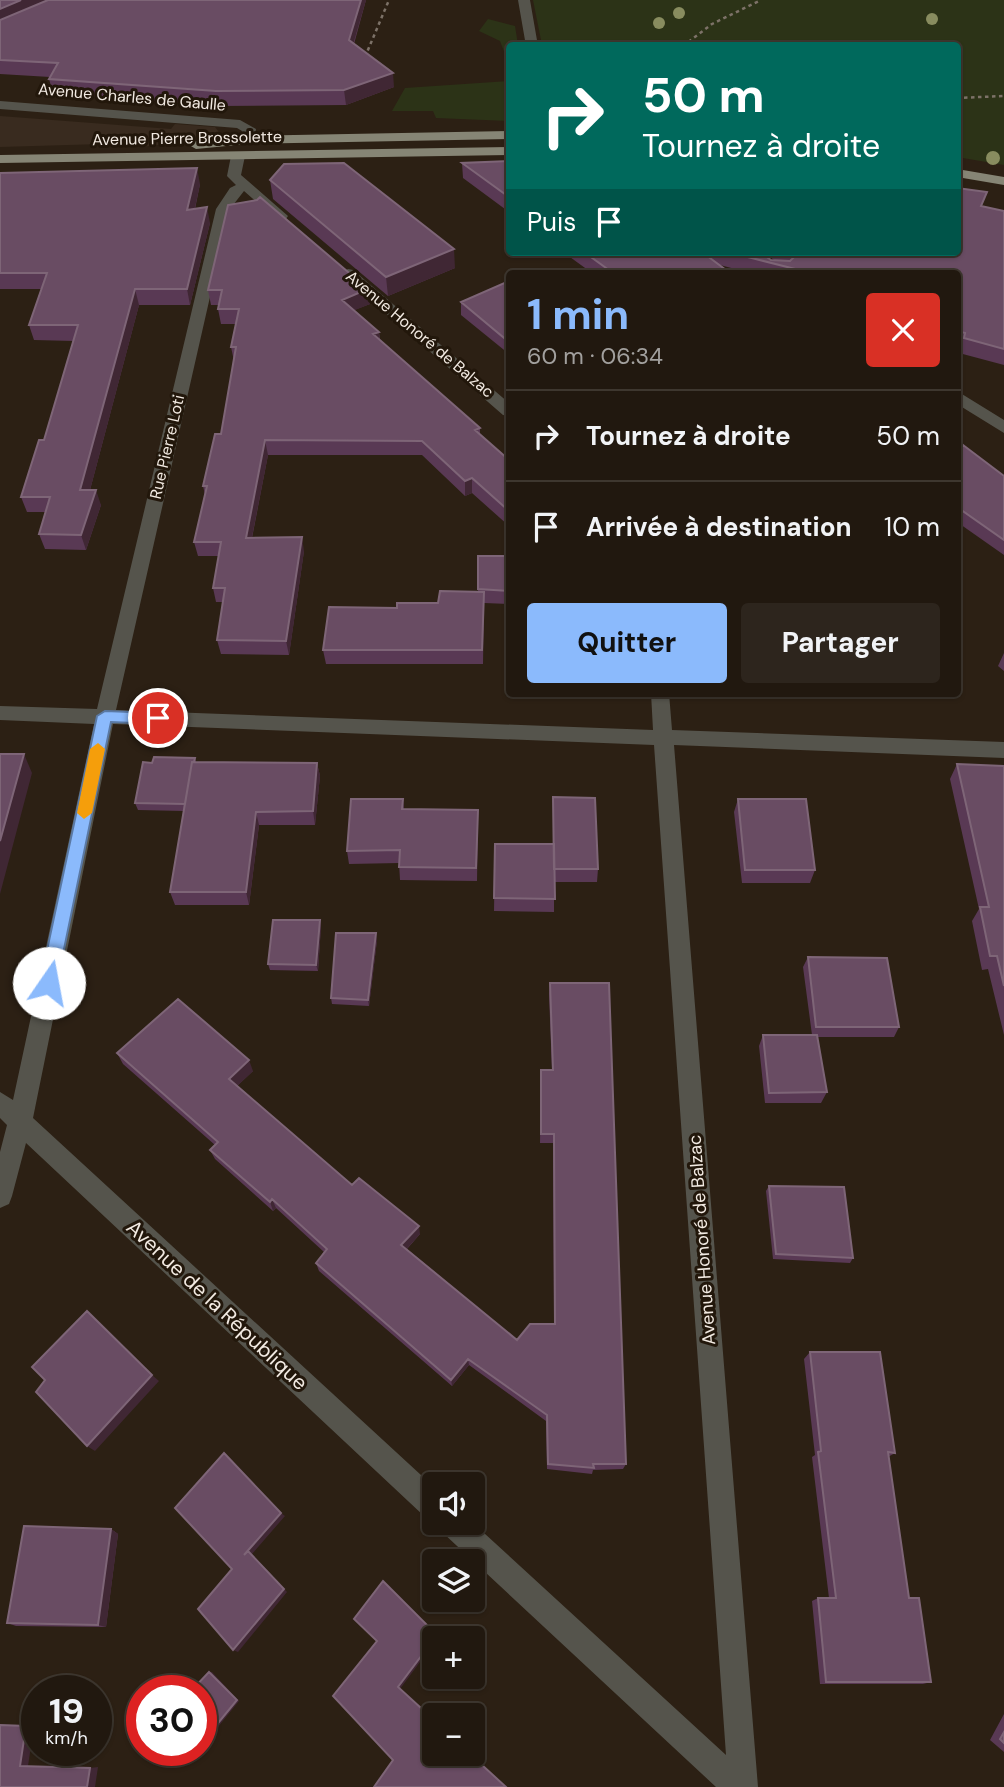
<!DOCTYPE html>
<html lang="fr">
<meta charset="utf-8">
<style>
body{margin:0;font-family:"DM Sans",sans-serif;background:#2d251d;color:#f1f3f6;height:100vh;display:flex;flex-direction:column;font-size:26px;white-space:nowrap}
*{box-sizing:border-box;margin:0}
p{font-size:23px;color:#a2a09e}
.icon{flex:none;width:38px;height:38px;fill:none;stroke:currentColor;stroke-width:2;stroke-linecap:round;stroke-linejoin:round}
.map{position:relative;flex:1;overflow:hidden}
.drawer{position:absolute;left:506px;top:270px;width:455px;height:427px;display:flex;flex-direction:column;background:#21180f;border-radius:7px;box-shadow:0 2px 5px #0004,0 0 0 2px #3e372f}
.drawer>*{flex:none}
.banner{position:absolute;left:506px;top:42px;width:455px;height:214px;border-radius:7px;box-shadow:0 2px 5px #0004,0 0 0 2px #3e372f;background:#00695c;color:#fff;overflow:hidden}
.buttons{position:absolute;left:422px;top:1472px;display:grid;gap:14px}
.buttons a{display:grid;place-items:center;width:63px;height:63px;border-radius:7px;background:#21180f;box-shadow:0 2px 5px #0004,0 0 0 2px #3e372f;font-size:35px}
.speed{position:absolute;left:21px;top:1675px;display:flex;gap:14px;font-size:35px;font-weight:700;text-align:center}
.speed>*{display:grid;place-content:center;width:91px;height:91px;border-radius:50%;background:#21180f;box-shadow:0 2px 5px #0004,0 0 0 2px #3e372f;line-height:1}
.speed small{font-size:18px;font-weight:400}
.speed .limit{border:10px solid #d22;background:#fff;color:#111}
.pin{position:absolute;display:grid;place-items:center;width:60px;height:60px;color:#fff;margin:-30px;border:4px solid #fff;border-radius:50%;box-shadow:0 2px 7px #0007}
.me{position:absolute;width:77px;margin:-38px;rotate:12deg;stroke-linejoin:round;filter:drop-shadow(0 0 5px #0008)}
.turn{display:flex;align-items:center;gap:24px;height:147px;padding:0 21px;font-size:32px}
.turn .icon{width:91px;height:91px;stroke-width:2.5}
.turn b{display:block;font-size:49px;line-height:60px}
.then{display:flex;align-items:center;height:66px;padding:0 21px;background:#0003;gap:14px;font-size:26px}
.round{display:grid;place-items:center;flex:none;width:74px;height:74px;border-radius:7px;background:#2d251d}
.headline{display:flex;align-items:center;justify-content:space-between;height:119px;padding:0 21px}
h1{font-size:42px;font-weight:700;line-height:52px;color:#8bbafc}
.cta{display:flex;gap:14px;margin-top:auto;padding:14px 21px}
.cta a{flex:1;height:80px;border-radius:7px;background:#8bbafc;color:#111;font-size:28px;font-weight:700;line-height:80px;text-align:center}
.cta a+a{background:#2d251d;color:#f1f3f6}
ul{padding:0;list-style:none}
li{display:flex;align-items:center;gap:21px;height:91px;padding:0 21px;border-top:2px solid #3e372f}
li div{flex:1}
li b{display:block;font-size:26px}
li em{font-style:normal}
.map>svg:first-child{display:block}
.commercial{fill:#392b1f}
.green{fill:#2c3317}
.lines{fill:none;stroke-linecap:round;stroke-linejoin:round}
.path{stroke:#7d7268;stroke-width:2.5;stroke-dasharray:3.5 3.5;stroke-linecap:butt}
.minor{fill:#55544c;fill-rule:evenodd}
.major{fill:#868575;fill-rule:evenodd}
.tree{fill:#888c5f}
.wall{fill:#593954}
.shaded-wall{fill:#402734}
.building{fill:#694c63;stroke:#7e6577;stroke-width:2}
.route{fill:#8bbafc;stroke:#5a79a4;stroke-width:2}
.slow{fill:#f59e0b}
.labels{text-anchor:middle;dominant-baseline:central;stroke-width:6;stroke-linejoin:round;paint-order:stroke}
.far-street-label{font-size:16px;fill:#f2eae2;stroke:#22170b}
.street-label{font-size:18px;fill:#f2eae2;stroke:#22170b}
.near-street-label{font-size:21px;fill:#f2eae2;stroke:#22170b}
</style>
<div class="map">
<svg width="1004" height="1787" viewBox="0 0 1004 1787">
<rect width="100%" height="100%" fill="#2c2014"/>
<path class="commercial" d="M0 116 171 129 175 124 215 127 221 135 209 139 141 147 136 143 0 147Z"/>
<path class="green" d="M533 0H1004V165L957 157V46L542 45Z
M488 19 515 26 518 45 509 46V53L505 54 500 41 479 31Z
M509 81V121L436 118 433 111H392L405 88Z"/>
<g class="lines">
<path class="path" d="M683 46 712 24 761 0
M365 57 389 0
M957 98 1004 96"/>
<path class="minor" d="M518 0H530L538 46H526Z
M0 101 240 120 256 129 254 140 247 144 240 140 242 131 237 128 0 109Z
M238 152 245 156 241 175 288 216 286 219H276L244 191 230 209 116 710 653 730 651 693H669L672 730 1004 742V758L674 745 758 1787H716L442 1532 438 1522H472L726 1755 654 745 113 724 33 1118 434 1487V1520L424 1516 26 1143 12 1196 9 1204 0 1208V1152L7 1125 0 1118V1092L13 1100 94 724 0 720V706L97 709 216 209 230 188 236 185 227 176 231 156Z
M348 269 353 270 509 403V416L503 415 343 276 341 273Z
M957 391 1004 420V433L957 404Z"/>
<path class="major" d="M509 131V139L247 144 196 149 189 145 196 141 247 136Z
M509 147V155L0 163V155Z
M957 169 1004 177V185L957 177Z"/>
</g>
<g class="tree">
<circle cx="679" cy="13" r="6"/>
<circle cx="932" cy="19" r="6"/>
<circle cx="659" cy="23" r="6"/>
<circle cx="993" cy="158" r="7"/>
</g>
<path class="wall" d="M0 0H366L354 44 394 87 346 105 218 106 53 93 49 79 50 77 0 74Z
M509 161V212L463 178 462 163Z
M0 173 200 184 195 209 210 223 190 305H139L90 490 101 505 86 550 45 549 39 534 45 512H27L21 497 44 440 74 341 34 340 29 325 41 289H0Z
M270 180 455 268 388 296 273 199Z
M228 205 370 304 354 310 379 332 380 340 480 428V435L509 460V526L472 493 465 496 422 455H268L252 538 304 551 289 655 221 654 217 640 223 602H216L213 588 219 556H198L194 542 205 495 203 486 221 434 234 361 231 347 236 324H221L218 309V305H211L208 290Z
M983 206 1004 211V365L959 353 960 348 957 347V273H750L720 265 730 273H592L563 252H760L771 260H774L763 252H957Z
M509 282V354L461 315V302Z
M957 449 1004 476V555L957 522Z
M478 556H509V604L484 603 483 664H326L323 650 397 608 438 603 478 592Z
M1004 653V671L998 666Z
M195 758 196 762 317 763 320 776 315 825H259L249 905H175L170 892 184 811 138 810 135 803 152 763Z
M957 764 1004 766V1035L988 969 982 970 972 921 979 909 950 779Z
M553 797 598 869 597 882H554V912L494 911 495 844H553Z
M403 799 404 809 478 823 477 881 400 880 399 863 349 864 347 851Z
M738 799 815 870 810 883H742L734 812Z
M321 926 318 971 270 970 268 964Z
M377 940 369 1006 332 1004 331 998Z
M808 957 899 1027 894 1037H817L827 1092 821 1103H765L759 1046 763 1035H812L803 967Z
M550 983 626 1464 623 1469 593 1470 592 1474 547 1469 546 1421 469 1365 452 1386 319 1271 316 1263 324 1252 276 1208 273 1211 215 1159 210 1150 215 1145 123 1064 117 1053 253 1071 237 1086 352 1185 420 1234 407 1249 517 1340 554 1324 553 1143H540L541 1070H552L549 994Z
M769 1186 853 1258 850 1263 773 1259 766 1191Z
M810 1352 895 1453 888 1457 909 1598 931 1682 923 1684H820L812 1601 818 1598H829L812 1457 815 1455 804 1359Z
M111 1529 118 1534 106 1627 16 1626 7 1623Z
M1004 1714V1752L990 1740Z"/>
<path class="shaded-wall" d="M21 0H59L0 25V9Z
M361 0H366L350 55 349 40Z
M393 73 394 87 346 105 344 90Z
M197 168 200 184 191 226 187 210Z
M207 207 210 223 190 305 187 289Z
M454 249 455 268 388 296 386 277Z
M135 289 139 305 86 505 80 490Z
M368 289 370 304 343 315 342 300Z
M379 332 380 346 373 334Z
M265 440 268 455 249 552 246 538Z
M472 478V493L465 496V481Z
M96 490 101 505 86 550 81 535Z
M302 537 304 551 289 655 286 641Z
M24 754 32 773 0 894V841Z
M317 763 320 776 315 825 313 811Z
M256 812 259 825 249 905 246 892Z
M320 920 321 926 318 971 316 965Z
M376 933 377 940 369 1006 368 1000Z
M249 1060 253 1071 233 1090 229 1079Z
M272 1199 276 1208 273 1211 270 1202Z
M419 1226 420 1234 403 1253 401 1245Z
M468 1359 469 1365 452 1386 451 1380Z
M152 1375 159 1381 95 1451 87 1446Z
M281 1513 285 1516 252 1554 287 1592 238 1652 233 1650 244 1555Z
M111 1529 118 1534 106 1627 98 1625Z
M434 1639V1643L400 1689 398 1687Z
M209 1672H212L239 1701 201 1748Z
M26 1726H34L28 1766H20Z
M98 1767 95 1787H87L90 1768Z"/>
<path class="building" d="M0 0H21L0 9Z
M48 0H361L349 40 393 73 344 90 216 91 49 79 58 63 0 60V20Z
M509 161V197L462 163Z
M344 163 454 249 386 277 270 180 284 164Z
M197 168 187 210 207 207 187 289H135L80 490H96L81 535 39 534 50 497H21L39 440H44L78 325H29L47 273H0V173Z
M957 188 987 192 981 206 1004 211V349L964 338 965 333 957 331V273H811L728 252H760L771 260 790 261 793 258 785 252H957Z
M260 197 368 289 342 300 379 332 373 334 480 428 475 430 509 460V511L472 478 465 481 422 441 265 440 246 538 302 537 286 641 217 640 225 588H213L221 542H194L207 486H203L215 434H221L236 347H231L239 309H218L222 290H208L228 205 257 200Z
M584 252H702L730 273H613Z
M509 281V342L461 302Z
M963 445 1004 476V540L957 507V449Z
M478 556H509V591L478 589Z
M440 591 484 592 482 650H323L329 607 397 608V603H438Z
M0 754H24L0 841Z
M154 757 195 758 194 762H192L185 804 135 803 143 762 152 763Z
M192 762 317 763 313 811 256 812 246 892H170Z
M957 764 1004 766V986L997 956H990L980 907H989Z
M553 797 595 798 598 869H554Z
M351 799H403L402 809 478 810 476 868 399 867 400 850 347 851Z
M738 799H806L815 870H745Z
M495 844H554L555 899 494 898Z
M273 920H320L316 965 268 964Z
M336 933H376L368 1000 331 998Z
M808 957 887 958 899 1027H816Z
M550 983H609L626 1464H593L594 1468 548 1464 547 1415 468 1359 451 1380 316 1263 327 1249 272 1199 270 1202 210 1150 218 1142 117 1053 178 999 249 1060 229 1079 352 1185 359 1178 419 1226 401 1245 517 1340 530 1324H555L554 1134H541V1070H553Z
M763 1035H817L827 1092 769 1093Z
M769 1186 844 1187 853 1258 776 1254Z
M87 1311 152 1375 87 1446 36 1392 45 1380 32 1367Z
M810 1352H880L895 1453 888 1452 909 1598H919L931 1682H826L818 1598H836L818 1452 821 1451Z
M224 1453 281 1513 244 1555 248 1551 284 1589 233 1650 198 1609 232 1569 175 1508Z
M24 1526 111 1529 98 1625 7 1623Z
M383 1581 437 1635 398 1687 434 1720V1754H470L506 1787H374L393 1760 333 1696 377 1641 354 1619Z
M209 1672 237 1700 201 1744V1690H192Z
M0 1725 26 1726 20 1766 90 1768 87 1787H0Z
M1004 1732V1743L1000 1739Z"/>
<path class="route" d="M105 711 158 713 165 718 158 724 111 722 57 983 55 988 49 990 43 988 40 983 97 716Z"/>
<path class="slow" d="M98 743 105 749 92 813 84 819 77 813 90 749Z"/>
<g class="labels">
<g class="far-street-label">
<text transform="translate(132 97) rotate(5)">Avenue Charles de Gaulle</text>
<text transform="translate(187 138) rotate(-1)">Avenue Pierre Brossolette</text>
<text transform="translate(420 334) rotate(40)">Avenue Honoré de Balzac</text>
<text transform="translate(167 447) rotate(-77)">Rue Pierre Loti</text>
</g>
<g class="street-label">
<text transform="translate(702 1240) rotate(-94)">Avenue Honoré de Balzac</text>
</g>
<g class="near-street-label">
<text transform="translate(217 1305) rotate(43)">Avenue de la République</text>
</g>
</g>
</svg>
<div class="buttons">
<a><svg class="icon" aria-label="sound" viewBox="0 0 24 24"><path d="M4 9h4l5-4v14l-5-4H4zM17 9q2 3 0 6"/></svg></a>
<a><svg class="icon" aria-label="layers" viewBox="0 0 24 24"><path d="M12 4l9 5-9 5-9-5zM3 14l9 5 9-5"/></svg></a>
<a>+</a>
<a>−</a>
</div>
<div class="speed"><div>19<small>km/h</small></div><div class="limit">30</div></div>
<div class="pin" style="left:158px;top:718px;background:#d93025"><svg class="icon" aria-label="arrive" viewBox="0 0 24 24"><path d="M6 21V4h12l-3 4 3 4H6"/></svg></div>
<svg class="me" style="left:49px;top:983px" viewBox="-20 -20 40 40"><circle r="19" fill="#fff"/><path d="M0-13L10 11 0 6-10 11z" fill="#8bbafc"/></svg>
<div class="banner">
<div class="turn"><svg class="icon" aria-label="right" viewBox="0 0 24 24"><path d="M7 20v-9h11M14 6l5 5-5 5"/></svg><div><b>50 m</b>Tournez à droite</div></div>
<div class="then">Puis<svg class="icon" aria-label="arrive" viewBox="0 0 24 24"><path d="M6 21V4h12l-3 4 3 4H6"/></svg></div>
</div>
<section class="drawer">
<div class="headline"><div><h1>1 min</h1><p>60 m · 06:34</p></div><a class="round" style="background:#d93025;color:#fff"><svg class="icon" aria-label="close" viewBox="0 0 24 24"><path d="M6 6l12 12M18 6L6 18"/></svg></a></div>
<ul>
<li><svg class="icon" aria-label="right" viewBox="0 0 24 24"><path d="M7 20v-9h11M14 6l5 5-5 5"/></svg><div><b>Tournez à droite</b></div><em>50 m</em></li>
<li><svg class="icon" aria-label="arrive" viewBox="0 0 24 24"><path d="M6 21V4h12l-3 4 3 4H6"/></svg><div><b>Arrivée à destination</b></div><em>10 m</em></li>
</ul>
<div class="cta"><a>Quitter</a><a>Partager</a></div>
</section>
</div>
